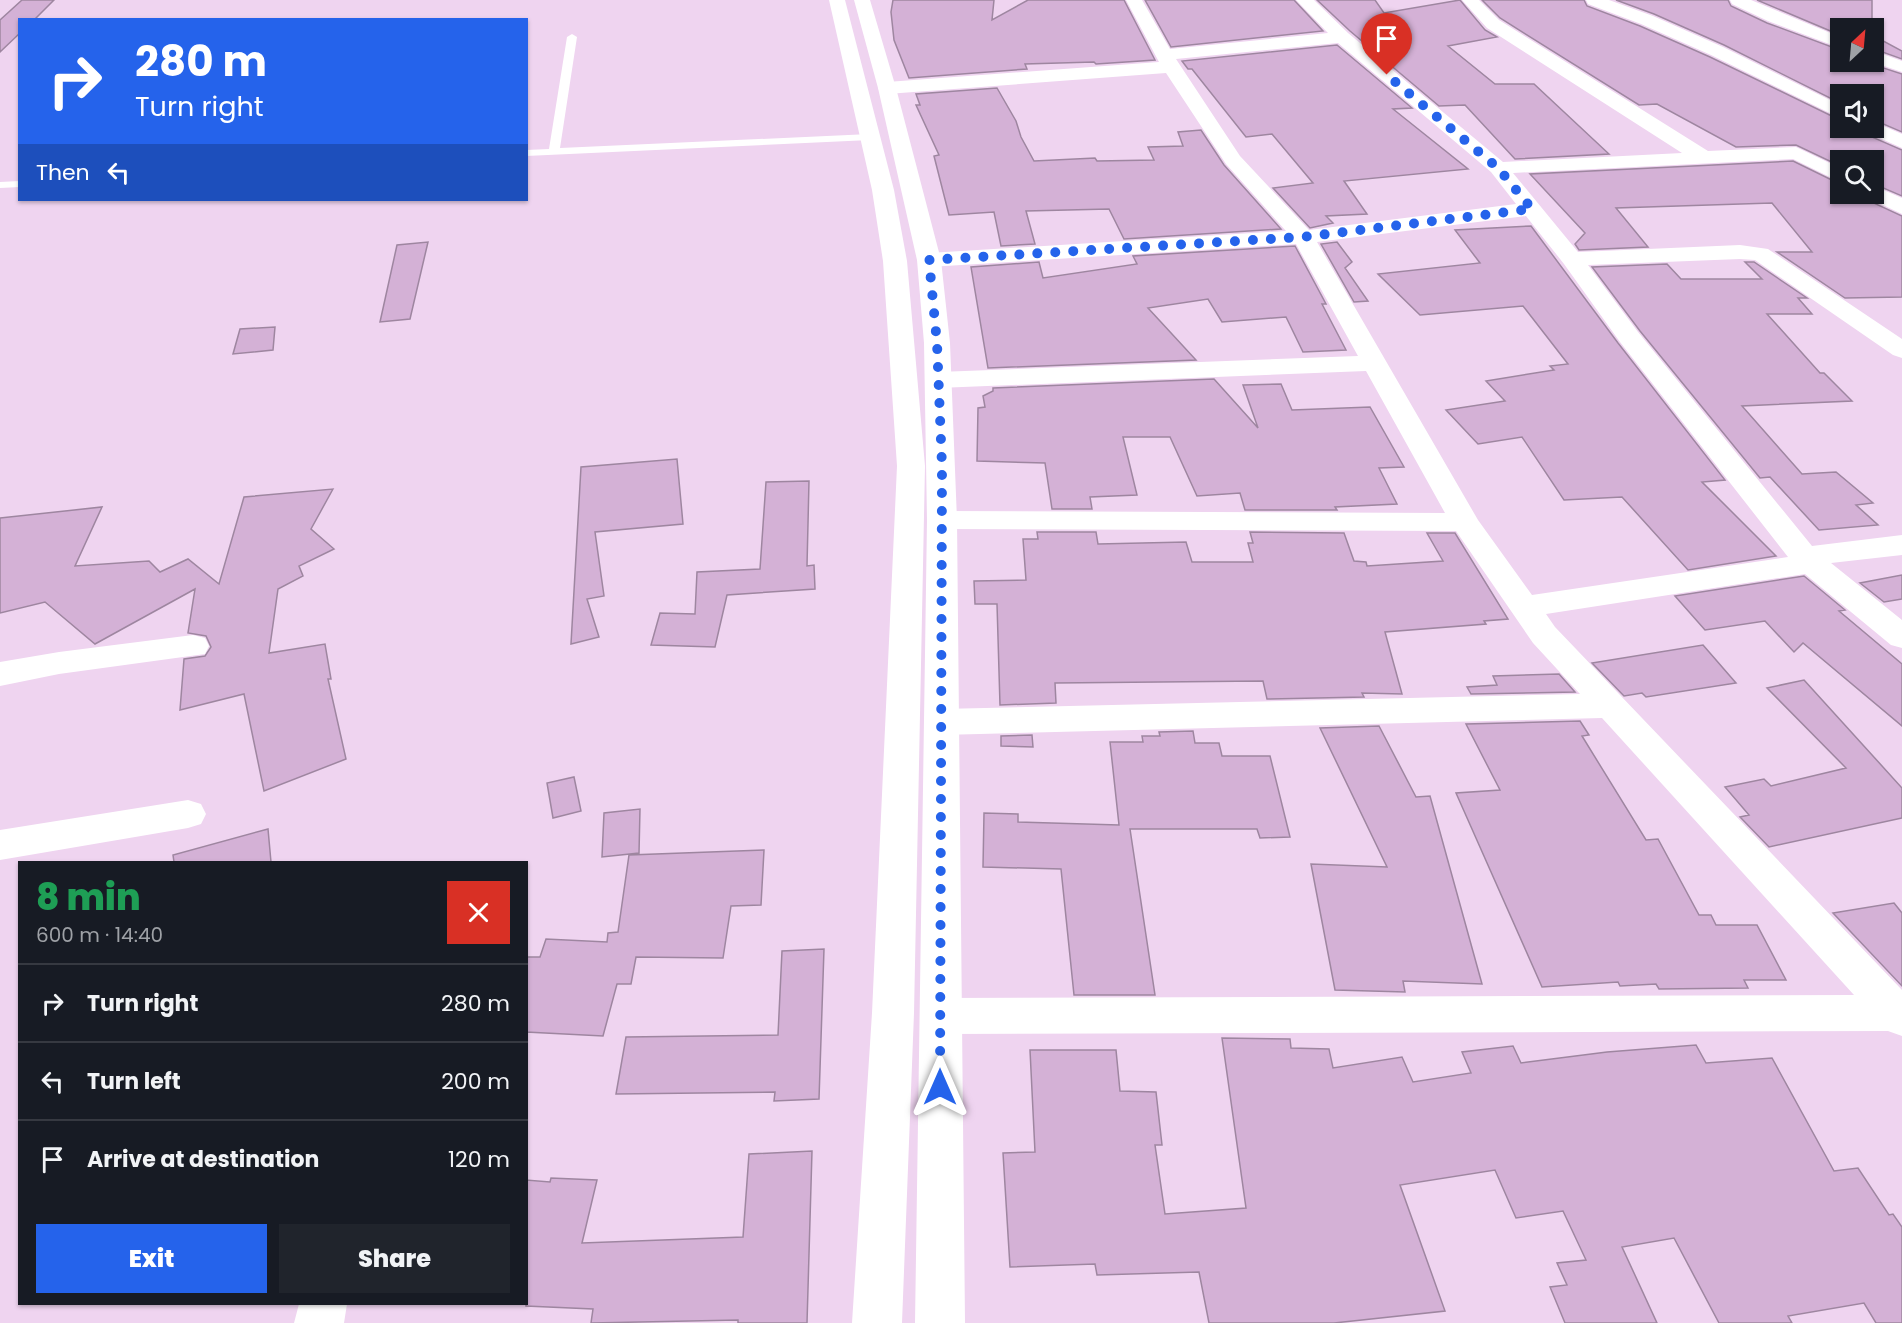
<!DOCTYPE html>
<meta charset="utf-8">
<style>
body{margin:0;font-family:Poppins,sans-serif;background:#20242c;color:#f1f3f6;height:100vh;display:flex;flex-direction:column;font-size:22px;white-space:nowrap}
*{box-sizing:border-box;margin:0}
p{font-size:20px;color:#9ea1a6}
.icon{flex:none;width:33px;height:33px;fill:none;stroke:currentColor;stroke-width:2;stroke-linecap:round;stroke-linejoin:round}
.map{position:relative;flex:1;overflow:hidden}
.drawer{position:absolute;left:18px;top:861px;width:510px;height:444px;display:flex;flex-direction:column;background:#171b24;border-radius:0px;box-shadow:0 2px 4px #0004}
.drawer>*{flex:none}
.banner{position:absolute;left:18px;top:18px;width:510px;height:183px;border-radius:0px;box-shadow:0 2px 4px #0004;background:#2563eb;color:#fff;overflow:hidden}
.needle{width:39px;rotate:26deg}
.controls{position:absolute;left:1830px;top:18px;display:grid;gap:12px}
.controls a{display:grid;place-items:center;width:54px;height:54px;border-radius:0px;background:#171b24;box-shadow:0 2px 4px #0004;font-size:30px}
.pin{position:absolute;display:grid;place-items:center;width:51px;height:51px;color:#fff;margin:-62px -26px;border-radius:50% 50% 50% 0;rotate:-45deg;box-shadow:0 0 6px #0007}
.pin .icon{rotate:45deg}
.me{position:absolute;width:66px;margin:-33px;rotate:0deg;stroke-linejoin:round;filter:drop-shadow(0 0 4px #0008)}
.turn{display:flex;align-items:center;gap:21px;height:126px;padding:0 18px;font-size:27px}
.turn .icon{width:78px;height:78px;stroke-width:2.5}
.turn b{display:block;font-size:42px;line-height:51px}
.then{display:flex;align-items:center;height:57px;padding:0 18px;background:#0003;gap:12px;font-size:22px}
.round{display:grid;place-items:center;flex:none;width:63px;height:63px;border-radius:0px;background:#20242c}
.headline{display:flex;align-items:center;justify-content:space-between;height:102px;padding:0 18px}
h1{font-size:36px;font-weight:800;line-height:45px;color:#1e9e55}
.primary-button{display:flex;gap:12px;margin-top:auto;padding:12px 18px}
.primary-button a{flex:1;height:69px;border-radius:0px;background:#2563eb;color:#fff;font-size:24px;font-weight:800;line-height:69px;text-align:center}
.primary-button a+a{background:#20242c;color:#f1f3f6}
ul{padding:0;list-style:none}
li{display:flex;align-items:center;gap:18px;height:78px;padding:0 18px;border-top:2px solid #363941}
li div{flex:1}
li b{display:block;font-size:22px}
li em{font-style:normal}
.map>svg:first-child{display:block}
.building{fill:#d4b1d6;stroke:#9e86a0;stroke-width:1.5}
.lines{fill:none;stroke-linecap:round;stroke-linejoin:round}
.lane{fill:#fff;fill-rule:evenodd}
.street{fill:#fff;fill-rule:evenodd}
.secondary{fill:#fff;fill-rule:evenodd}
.route{stroke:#2563eb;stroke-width:10;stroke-dasharray:0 18}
</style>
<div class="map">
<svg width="1902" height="1323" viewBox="0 0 1902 1323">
<rect width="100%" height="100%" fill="#efd4f0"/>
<path class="building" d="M22 0H54L34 20H20V33L0 52V20Z
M893 0H994L992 20 1028 0H1124L1155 60 1096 64 1094 62 1025 64 1027 69 909 78 894 40 891 12Z
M1145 0H1294L1323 31 1171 47Z
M1317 0H1375L1384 13 1460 0 1485 30 1497 37 1448 46 1495 84H1534L1609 154 1515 159 1465 105 1439 106 1350 31Z
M1482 0H1584L1587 6 1640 26 1710 57 1840 120V128H1861L1865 134 1902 150V196L1874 184V160H1840V166L1796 145 1736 147 1657 104 1639 105 1500 18Z
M1616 0H1728L1731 6 1767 23 1840 50V62H1870L1871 64 1902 74V132L1874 120V94H1840V103L1724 45 1654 14Z
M1757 0H1872V19L1846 21 1860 28H1840V35Z
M1874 36 1902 51V59L1874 49Z
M1337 45 1412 108 1393 109 1468 169 1344 181 1367 214 1326 216 1333 223 1310 228 1273 188 1313 183 1272 134 1246 137 1192 69H1188L1182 61Z
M997 88 1016 121 1021 137 1034 161 1095 158 1097 161 1154 160 1148 147 1183 146 1178 132 1201 130 1224 165 1281 229 1124 239 1109 209 1026 211 1035 244 1001 246 994 212 949 215 934 156 939 155 916 105H920L916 94Z
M1793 161 1840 184V194H1862L1865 199 1902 216V297L1845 298 1777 252H1812L1772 203 1616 208 1648 247 1579 250 1575 244 1585 233 1530 174Z
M1531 226 1618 343 1725 480 1702 482 1776 556 1688 570 1622 497 1564 500 1522 437 1478 444 1446 410 1505 401 1486 381 1554 370 1550 366 1568 364 1523 306 1420 315 1378 274 1480 263 1455 230Z
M428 242 410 319 380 322 397 245Z
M1337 242 1352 262 1345 268 1368 301 1354 302 1321 244Z
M1295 246 1326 304H1322L1346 350 1303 352 1286 317 1222 322 1208 299 1148 308 1196 360 988 368 971 267 1039 262 1043 278 1137 264 1133 256Z
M1745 262H1754L1807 298H1798L1812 314H1767L1820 373H1824L1852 401 1742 406 1802 474 1836 472 1873 503 1856 505 1878 525 1819 530 1770 477 1760 478 1640 331 1592 267 1667 264 1681 279H1762Z
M275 327 273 350 233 354 240 329Z
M1214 379 1258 428 1243 385 1281 384 1292 410 1370 407 1404 467 1379 468 1397 504 1335 507 1337 510H1245L1240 493 1197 496 1170 437H1123L1137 495 1090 497 1092 509H1052L1045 463 977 461 978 408 985 407 983 396 993 391V388Z
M677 459 683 524 595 532 604 596 587 599 599 637 571 644 581 467Z
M809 481 807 566 814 565 815 589 727 595 715 647 651 645 660 613 695 614 697 572 760 569 766 482Z
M333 489 311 529 334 549 299 566 303 576 278 589 269 653 325 644 331 679H328L346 759 264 791 244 694 180 710 184 659 205 656 211 647 206 636 188 633 195 589 95 644 45 602 0 613V518L102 507 75 566 149 561 160 572 188 559 219 584 244 497Z
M1037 532H1096L1098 544 1186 542 1192 562H1253L1248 543H1253L1250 532 1344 533 1354 561 1366 562 1367 566 1443 561 1427 533H1455L1508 619 1484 621 1486 624 1385 632 1402 694 1362 693 1364 697 1267 699 1263 681 1055 683 1056 703 1000 705 997 604H975L974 581 1026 580 1023 539H1038Z
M1902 575V599L1884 602 1860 583Z
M1804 576 1845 610 1839 611 1902 664V726L1803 643 1794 652 1765 621 1705 630 1675 596Z
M1703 645 1736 683 1646 697 1642 693 1624 696 1592 663Z
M1559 674 1575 692 1471 694 1467 687 1497 685 1493 676Z
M1804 680 1902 788V818L1769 847 1740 817 1749 815 1725 787 1764 779 1771 786 1846 768 1767 688Z
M1580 721 1589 735 1582 736 1646 840 1658 839 1699 915H1711L1716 925H1757L1786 980H1744L1748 988 1659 989 1656 984 1620 986 1618 982 1542 987 1456 793 1500 790 1466 724Z
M1379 726 1416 797 1430 796 1482 984 1403 981 1405 992 1335 990 1311 864 1387 867 1320 728Z
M1193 731 1195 743H1219L1222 756H1270L1290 837 1260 838 1257 829H1130L1155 995H1074L1061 869 983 867 984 813 1018 814V822L1119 825 1110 742H1143L1142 736H1160L1159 732Z
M1032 735 1033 747 1001 746V736Z
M574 777 581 811 553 818 547 783Z
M640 809 639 853 602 857 604 813Z
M268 829 271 862H174L173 855Z
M764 850 761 905 731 906 723 958 636 957 631 984H617L603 1036 526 1032V957H540L546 939 607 942 608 933 618 932 629 855Z
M1894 903 1902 913V986L1833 913Z
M824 949 819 1099 774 1101 775 1092 616 1094 626 1037 778 1035 782 951Z
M1222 1038 1290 1039 1291 1048 1329 1049 1333 1068 1402 1057 1413 1082 1471 1073 1462 1052 1513 1046 1521 1063 1607 1052 1696 1045 1706 1063 1772 1058 1834 1171 1858 1168 1889 1215 1893 1214 1902 1227V1323H1876L1864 1303 1788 1316 1792 1323H1719L1674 1238 1622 1247 1657 1323H1565L1550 1287 1567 1285 1557 1263 1586 1260 1563 1211 1516 1218 1495 1170 1400 1185 1445 1311 1334 1323H1209L1199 1272 1097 1275 1095 1264 1010 1267 1003 1153 1035 1152 1030 1050H1116L1120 1091 1156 1092 1162 1145H1155L1165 1214 1246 1208Z
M812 1151 807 1323H738V1320L591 1323 593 1309 526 1306V1180L550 1182 551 1178 597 1180 582 1243 743 1237 749 1154Z"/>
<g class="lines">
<path class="lane" d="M572 34 577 37 560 148 870 134 875 137 870 140 526 156V150L549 149 567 37Z
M20 181V187L0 188V182Z"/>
<path class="street" d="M1126 0H1142L1170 49 1328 33 1296 0H1314L1348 33 1503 162 1682 153 1487 28 1462 0H1479L1499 20 1708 151 1796 147 1840 168V182L1793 159 1513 173 1578 252 1740 245 1768 249 1902 339V358L1893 355 1755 260 1740 259 1588 265 1638 332 1812 546 1902 535V555L1831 563 1902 620V648L1891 645 1805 574 1546 614 1555 627 1902 990V1036L1888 1031 941 1034 926 1029 920 1016 926 1003 941 998 1854 995 1602 718 941 735 929 731 924 722 929 713 941 709 1580 694 1533 643 1456 531 942 529 932 526 927 520 932 514 942 511 1445 513 1366 371 938 388 929 386 925 380 929 374 938 372 1358 356 1296 244 929 267 921 265 917 260 921 255 929 253 1286 231 1226 164 1166 73 887 94 880 92 878 88 880 84 887 82 1159 62ZM1338 43 1491 172 1516 204 1309 230 1240 156 1176 59ZM1526 216 1564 264 1620 342 1788 557 1532 595 1478 520 1317 242Z
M1586 0H1609L1653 16 1723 47 1840 105V118L1711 55 1641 24 1588 4Z
M1730 0H1751L1840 37V48L1768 21 1732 4Z
M1874 51 1902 61V72L1872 62Z
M1874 122 1902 134V148L1866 132 1863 128H1874Z
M1874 186 1902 198V214L1866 197 1864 194H1874Z
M193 635 205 638 209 646 205 654 59 674 0 686V662L59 652Z
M188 800 201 804 206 814 201 824 188 828 0 860V830Z
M299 1304H347L344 1323H294Z"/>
<path class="secondary" d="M829 0H845L894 190 907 261 925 466 914 1013 902 1323H852L872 1013 897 466 883 261 872 190Z
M854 0H870L896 88 941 260 950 343 957 520 965 1323H915L927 520 924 343 917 260 878 88Z"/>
</g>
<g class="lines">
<path class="route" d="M940 1087 942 466 937 343 929 260 1303 237 1532 209 1498 168 1387 75"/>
</g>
</svg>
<div class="controls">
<a><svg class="needle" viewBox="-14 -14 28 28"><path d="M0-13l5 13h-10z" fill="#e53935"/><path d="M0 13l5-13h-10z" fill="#9ea1a6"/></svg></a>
<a><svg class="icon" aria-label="sound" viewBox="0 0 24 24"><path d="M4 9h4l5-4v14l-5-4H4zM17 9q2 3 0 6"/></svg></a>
<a><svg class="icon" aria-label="search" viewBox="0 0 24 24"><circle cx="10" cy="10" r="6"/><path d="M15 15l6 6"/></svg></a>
</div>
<div class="pin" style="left:1387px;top:75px;background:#d93025"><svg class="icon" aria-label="arrive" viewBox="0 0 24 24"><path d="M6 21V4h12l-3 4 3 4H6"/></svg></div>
<svg class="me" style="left:940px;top:1087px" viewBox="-20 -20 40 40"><path d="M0-17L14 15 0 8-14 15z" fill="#2563eb" stroke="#fff" stroke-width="4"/></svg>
<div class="banner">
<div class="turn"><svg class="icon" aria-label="right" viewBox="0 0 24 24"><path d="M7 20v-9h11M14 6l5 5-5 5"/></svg><div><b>280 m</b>Turn right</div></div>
<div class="then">Then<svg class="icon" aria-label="left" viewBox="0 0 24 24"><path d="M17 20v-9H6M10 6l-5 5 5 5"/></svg></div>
</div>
<section class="drawer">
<div class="headline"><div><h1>8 min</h1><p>600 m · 14:40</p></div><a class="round" style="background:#d93025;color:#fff"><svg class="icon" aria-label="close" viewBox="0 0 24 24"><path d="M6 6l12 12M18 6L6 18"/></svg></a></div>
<ul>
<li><svg class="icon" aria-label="right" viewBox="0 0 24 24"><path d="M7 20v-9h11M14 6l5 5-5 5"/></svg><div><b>Turn right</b></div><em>280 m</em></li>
<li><svg class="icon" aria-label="left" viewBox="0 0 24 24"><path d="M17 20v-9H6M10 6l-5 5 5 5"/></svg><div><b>Turn left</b></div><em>200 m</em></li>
<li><svg class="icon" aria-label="arrive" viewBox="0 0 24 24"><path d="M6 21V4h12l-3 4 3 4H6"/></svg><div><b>Arrive at destination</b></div><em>120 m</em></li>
</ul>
<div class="primary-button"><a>Exit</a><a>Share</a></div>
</section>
</div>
